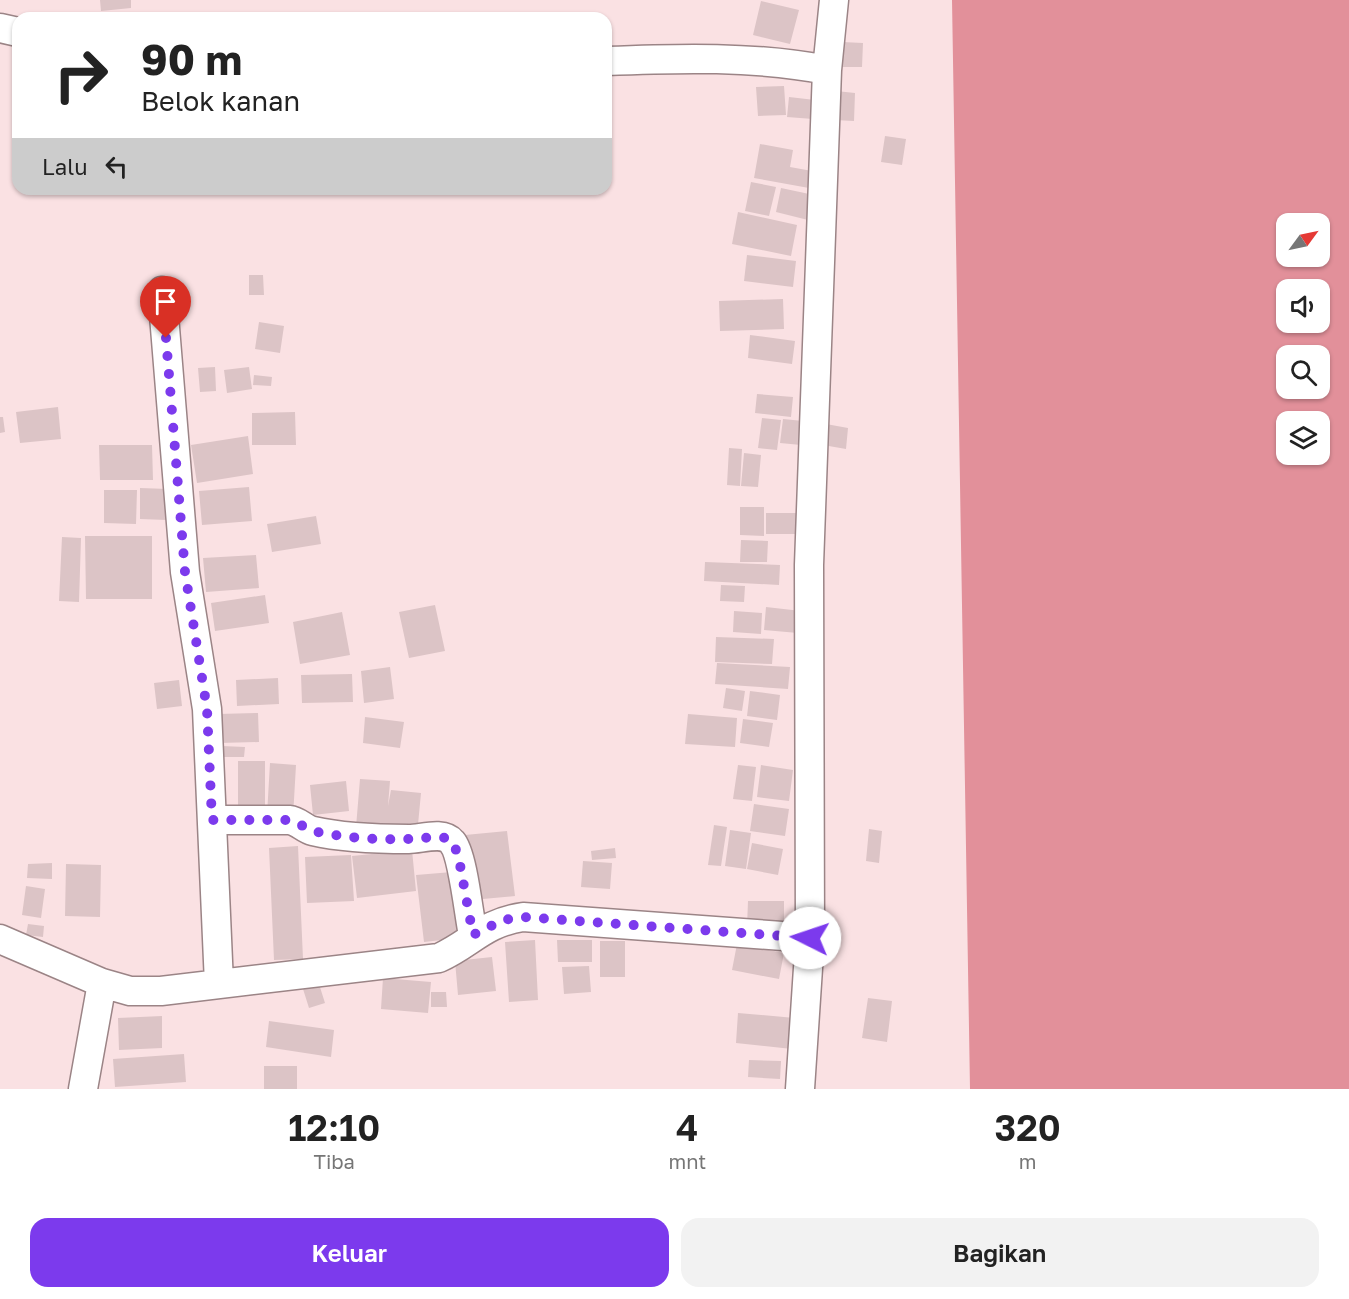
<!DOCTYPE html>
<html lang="id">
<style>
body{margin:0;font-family:"Golos Text",sans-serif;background:#f2f2f2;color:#222;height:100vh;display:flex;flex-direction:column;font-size:22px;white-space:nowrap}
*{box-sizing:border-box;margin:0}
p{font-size:20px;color:#767676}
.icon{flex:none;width:33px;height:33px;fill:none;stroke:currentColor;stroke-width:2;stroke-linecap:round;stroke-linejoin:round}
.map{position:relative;height:1089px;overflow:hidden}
.drawer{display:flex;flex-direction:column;background:#fff;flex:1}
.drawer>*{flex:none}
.top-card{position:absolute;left:12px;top:12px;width:600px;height:183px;border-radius:18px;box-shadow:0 2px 4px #0004;background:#fff;color:#222;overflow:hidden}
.needle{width:39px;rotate:57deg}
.fabs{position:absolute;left:1276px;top:213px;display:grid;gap:12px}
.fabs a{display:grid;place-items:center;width:54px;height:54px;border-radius:12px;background:#fff;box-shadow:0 2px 4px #0004;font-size:30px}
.pin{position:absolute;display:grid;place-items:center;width:51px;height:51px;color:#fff;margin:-62px -26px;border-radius:50% 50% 50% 0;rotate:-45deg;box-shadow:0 0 6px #0007}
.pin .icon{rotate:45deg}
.me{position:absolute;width:66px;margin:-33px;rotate:274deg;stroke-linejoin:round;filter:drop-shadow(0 0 4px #0008)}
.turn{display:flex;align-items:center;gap:21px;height:126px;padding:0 30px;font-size:27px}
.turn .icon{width:78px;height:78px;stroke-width:2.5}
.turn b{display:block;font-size:42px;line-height:51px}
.then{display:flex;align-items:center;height:57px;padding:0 30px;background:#0003;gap:12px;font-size:22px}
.eta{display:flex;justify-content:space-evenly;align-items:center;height:102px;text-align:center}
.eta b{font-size:36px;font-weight:600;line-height:42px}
.button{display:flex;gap:12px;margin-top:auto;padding:12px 30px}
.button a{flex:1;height:69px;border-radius:18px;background:#7c3aed;color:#fff;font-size:24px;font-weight:600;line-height:69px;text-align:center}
.button a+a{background:#f2f2f2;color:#222}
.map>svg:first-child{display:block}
.water{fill:#e2909a;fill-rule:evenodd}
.building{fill:#dcc4c6}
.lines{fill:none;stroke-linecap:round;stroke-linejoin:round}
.minor-casing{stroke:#9b8486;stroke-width:31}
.minor{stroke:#fff;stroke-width:28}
.route{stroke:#7c3aed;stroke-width:10;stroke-dasharray:0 18}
</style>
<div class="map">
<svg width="1349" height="1089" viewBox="0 0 1349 1089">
<rect width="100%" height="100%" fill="#fae1e3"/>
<path class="water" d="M952 0H1349V1089H970ZM1287 224H1320V256H1287ZM1287 290H1320V322H1287ZM1287 356H1320V388H1287ZM1287 422H1320V454H1287Z"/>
<path class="building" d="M100 0H131V8L101 11Z
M761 1 799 10 790 44 753 35Z
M842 42 863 43 862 67H841Z
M784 86 786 115 758 116 756 87Z
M836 91 855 93 854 121 835 120Z
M789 97 815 100 813 119 787 117Z
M885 136 906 139 902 165 881 162Z
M760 144 793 150 790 167 812 171 809 188 754 178Z
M751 182 776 187 769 216 745 211Z
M781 188 814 195 808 220 776 212Z
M738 212 797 225 791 256 732 244Z
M747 255 796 261 793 287 744 281Z
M249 275H263L264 295H249Z
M783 299 784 329 720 331 719 301Z
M259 322 284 326 280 353 255 349Z
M750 335 795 341 792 364 748 358Z
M215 367 216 391 200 392 198 368Z
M249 367 252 389 227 393 224 370Z
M254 375 272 377 271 386 253 385Z
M757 394 793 397 791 417 755 413Z
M58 407 61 439 20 443 16 412Z
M295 412 296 445H252V413Z
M0 417H3L5 432 0 433Z
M762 418 781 420 777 450 758 448Z
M783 419 803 421 801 445 780 443Z
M826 424 848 428 846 449 823 445Z
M248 436 253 474 197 483 191 445Z
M99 445H152L153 480H100Z
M729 448 742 449 740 486 727 485Z
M744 453 761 455 758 487 741 486Z
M249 487 252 521 202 525 199 491Z
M140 488 168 489 167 520 140 519Z
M104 490H137L136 524 104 523Z
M740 507H764V536L740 535Z
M766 513H800V534H766Z
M316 516 321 544 272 552 267 524Z
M85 536H152V599H86Z
M62 537 81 538 79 602 59 601Z
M741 540 768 541 767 562H740Z
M256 555 259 588 206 592 203 558Z
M705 562 780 565 779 585 704 581Z
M721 585 745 586 744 602 720 601Z
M265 595 269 623 215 631 211 603Z
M435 605 445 651 409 658 399 612Z
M766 607 801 611 798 633 764 630Z
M734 611 762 613 761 634 733 632Z
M342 612 350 655 300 664 293 622Z
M716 637 774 639 772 664 715 662Z
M717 663 790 667 788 689 715 684Z
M390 667 394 699 364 703 361 671Z
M352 674 353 702 302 703 301 675Z
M278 678 279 704 237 706 236 680Z
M179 680 182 706 157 709 154 683Z
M726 688 745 691 742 711 723 708Z
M750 691 780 695 777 720 747 716Z
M258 713 259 742 219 743 218 714Z
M688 714 737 718 735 747 685 744Z
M365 717 404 722 400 748 363 743Z
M743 719 773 723 769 747 740 743Z
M222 746 245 747 244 757H222Z
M238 761H265V807L238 808Z
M270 763 296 765 293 817 267 815Z
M738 765 756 767 752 801 733 799Z
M761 765 793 770 789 801 757 797Z
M360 779 390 781 388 806 391 790 421 793 417 835 356 827Z
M346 781 349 811 313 815 310 785Z
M754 804 789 809 785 836 750 831Z
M714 825 727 827 721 866 708 865Z
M869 829 882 831 879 863 866 861Z
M730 830 751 833 746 869 725 866Z
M507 831 515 896 472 900 465 835Z
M752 843 783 849 778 875 747 869Z
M298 846 303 959 274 960 269 848Z
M615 848 616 858 592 860 591 851Z
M412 850 416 891 357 898 352 856Z
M351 855 354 901 307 903 305 857Z
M583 861 612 863 610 889 581 887Z
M52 863V879L27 878 28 864Z
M66 864 101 865 100 917 65 916Z
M452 872 459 938 424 942 416 875Z
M26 886 45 889 41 918 22 915Z
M748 901H784V927H747Z
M28 924 44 926 43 937 26 935Z
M535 940 538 1000 509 1002 505 942Z
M557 940H592V962H558Z
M600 941H625V977H600Z
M737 944 784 953 779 979 732 970Z
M492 957 496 991 458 995 455 961Z
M589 966 591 992 564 994 562 967Z
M383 978 431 982 428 1013 381 1009Z
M319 984 325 1003 309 1008 303 989Z
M431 992H446L447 1007H431Z
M868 998 892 1001 887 1042 862 1038Z
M738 1013 795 1018 792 1049 736 1043Z
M162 1016V1048L119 1050 118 1018Z
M269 1021 334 1030 331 1057 266 1047Z
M184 1054 186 1082 115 1087 113 1059Z
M749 1060 781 1061 780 1079 748 1077Z
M264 1066H297V1089H264Z"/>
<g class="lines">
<g class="minor-casing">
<path id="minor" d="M0 28 18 32
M606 61C679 58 755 56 827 70
M162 291 185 572 207 709 219 984
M212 820H289C299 821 304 829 313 831 343 838 378 839 409 839 421 839 443 831 452 842 463 854 469 917 473 935
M0 939 102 983 130 991H161L439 958C472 943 483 923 523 917L810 938
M83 1089 102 983
M800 1089 810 938 809 565 827 70 834 0"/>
</g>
<use href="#minor" class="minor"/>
</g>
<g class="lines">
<path class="route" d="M166 338 185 572 207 709 212 820H289C299 821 304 829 313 831 344 838 379 840 410 839 424 839 438 834 451 840L458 854 473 935 503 920 523 917 810 938"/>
</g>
</svg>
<div class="fabs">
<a><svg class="needle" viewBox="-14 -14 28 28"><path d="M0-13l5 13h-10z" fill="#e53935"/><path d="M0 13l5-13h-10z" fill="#767676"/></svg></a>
<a><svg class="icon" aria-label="sound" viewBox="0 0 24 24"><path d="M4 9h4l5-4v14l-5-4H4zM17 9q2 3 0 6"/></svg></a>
<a><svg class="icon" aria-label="search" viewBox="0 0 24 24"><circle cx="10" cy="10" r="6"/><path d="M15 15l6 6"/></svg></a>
<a><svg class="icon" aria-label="layers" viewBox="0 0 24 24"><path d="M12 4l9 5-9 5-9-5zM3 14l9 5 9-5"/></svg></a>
</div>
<div class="pin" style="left:166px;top:338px;background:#d93025"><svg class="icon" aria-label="arrive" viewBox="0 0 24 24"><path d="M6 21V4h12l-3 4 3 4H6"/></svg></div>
<svg class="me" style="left:810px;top:938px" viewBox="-20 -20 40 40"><circle r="19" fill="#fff"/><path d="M0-13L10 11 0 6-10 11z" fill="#7c3aed"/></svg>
<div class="top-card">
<div class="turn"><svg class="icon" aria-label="right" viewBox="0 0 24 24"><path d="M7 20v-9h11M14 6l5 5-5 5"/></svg><div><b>90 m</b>Belok kanan</div></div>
<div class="then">Lalu<svg class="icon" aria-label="left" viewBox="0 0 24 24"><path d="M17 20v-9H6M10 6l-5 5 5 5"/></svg></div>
</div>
</div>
<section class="drawer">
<div class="eta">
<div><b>12:10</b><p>Tiba</p></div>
<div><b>4</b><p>mnt</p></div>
<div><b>320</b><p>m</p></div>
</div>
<div class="button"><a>Keluar</a><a>Bagikan</a></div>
</section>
